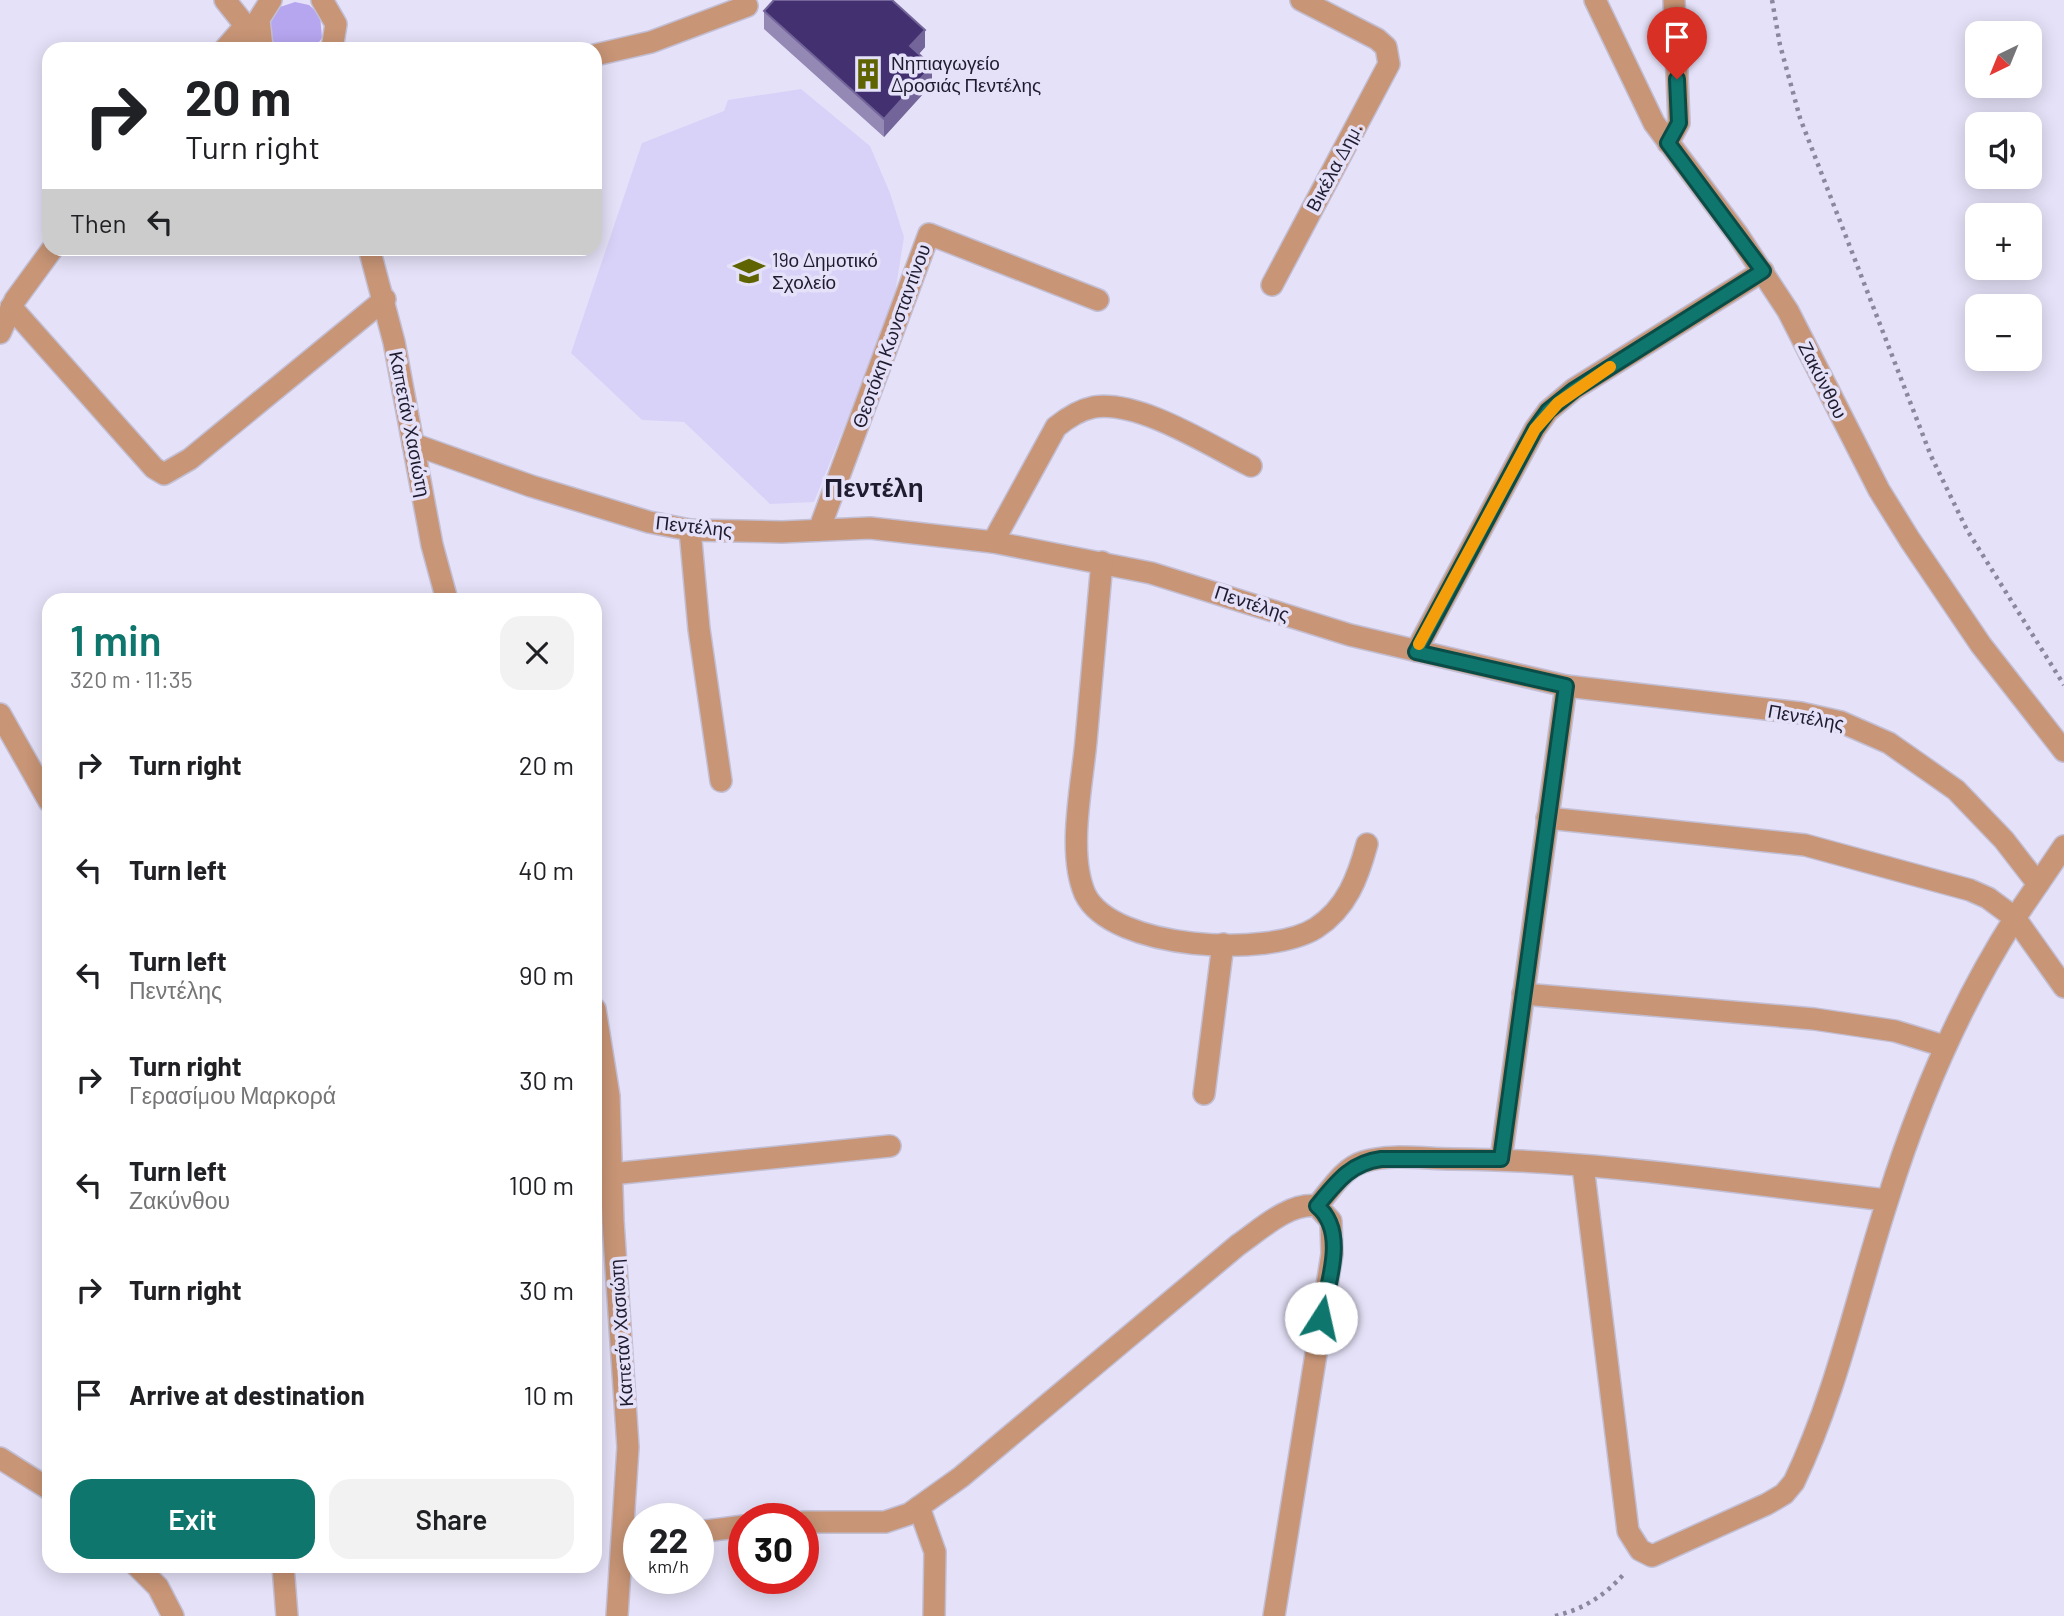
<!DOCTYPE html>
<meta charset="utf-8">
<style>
:root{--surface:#fff;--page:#f2f2f2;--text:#202124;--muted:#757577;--accent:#0f766e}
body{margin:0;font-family:Barlow,sans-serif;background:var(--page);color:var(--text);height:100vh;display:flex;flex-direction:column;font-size:26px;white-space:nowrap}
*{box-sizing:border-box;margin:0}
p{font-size:23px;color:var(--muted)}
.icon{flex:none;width:38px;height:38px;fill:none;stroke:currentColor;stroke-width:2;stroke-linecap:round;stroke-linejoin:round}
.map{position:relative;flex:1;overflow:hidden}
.panel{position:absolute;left:42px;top:593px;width:560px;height:980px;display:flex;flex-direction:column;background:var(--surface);border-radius:21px;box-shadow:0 4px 18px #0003}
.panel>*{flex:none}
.top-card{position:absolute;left:42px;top:42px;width:560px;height:214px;border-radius:21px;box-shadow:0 4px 18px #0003;background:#fff;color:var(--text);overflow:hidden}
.needle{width:46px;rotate:223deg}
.fabs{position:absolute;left:1965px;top:21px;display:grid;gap:14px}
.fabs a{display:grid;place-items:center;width:77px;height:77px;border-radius:14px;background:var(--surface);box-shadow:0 4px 18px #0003;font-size:35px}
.speed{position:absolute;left:623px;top:1503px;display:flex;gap:14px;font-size:35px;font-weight:700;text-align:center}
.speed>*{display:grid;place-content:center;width:91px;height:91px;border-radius:50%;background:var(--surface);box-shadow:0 4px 18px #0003;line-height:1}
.speed small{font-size:18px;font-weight:400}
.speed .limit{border:10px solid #d22;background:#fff;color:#111}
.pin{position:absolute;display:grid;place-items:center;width:60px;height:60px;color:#fff;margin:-72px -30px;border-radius:50% 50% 50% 0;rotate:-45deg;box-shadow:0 0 7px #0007}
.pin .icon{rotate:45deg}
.me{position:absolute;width:77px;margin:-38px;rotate:10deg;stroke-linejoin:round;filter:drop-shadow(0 0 5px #0008)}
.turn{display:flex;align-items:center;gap:24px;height:147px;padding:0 28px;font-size:32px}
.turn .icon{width:91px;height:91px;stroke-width:2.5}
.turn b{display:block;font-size:49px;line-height:60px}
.then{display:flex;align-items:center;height:66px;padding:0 28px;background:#0003;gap:14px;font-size:26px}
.round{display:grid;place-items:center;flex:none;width:74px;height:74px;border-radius:21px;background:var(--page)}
.overview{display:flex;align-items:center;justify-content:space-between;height:119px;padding:0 28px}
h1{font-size:42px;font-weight:600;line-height:52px;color:var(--accent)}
.cta{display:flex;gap:14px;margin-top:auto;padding:14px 28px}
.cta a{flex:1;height:80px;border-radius:21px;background:var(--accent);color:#fff;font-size:28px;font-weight:600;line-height:80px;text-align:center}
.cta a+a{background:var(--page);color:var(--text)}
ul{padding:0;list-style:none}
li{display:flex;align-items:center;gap:21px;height:105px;padding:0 28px}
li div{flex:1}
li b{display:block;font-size:26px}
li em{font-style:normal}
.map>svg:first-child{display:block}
.built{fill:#d9d2f8}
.green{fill:#b6a6f0}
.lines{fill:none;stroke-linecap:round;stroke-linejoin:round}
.minor-casing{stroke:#c2bed4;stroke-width:24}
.path{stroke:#8b879d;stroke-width:4.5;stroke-dasharray:3.5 5;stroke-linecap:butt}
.minor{stroke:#c89576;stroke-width:21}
.wall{fill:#9488b4}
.shaded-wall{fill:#736599}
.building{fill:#423070;stroke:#736599;stroke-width:2}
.route-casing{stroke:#0a4d48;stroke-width:18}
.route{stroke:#0f766e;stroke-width:12}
.slow{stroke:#f59e0b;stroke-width:12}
.labels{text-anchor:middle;stroke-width:7;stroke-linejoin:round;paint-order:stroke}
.poi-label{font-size:19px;fill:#201c30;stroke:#e5e1f8;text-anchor:start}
.street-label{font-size:19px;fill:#201c30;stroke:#e5e1f8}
.district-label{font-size:26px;font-weight:bold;fill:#201c30;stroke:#e5e1f8}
</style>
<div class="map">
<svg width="2064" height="1616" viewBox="0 0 2064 1616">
<rect width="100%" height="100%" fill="#e5e1f8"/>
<polygon class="built" points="801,89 870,146 890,193 904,237 893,306 814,502 770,504 684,422 642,420 571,353 642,143 724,111 728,100"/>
<polygon class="green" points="295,2 309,5 320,15 322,38 314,49 278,49 270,36 270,20 280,7"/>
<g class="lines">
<defs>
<g id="minor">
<polyline points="225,0 260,44"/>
<polyline points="322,0 336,24 332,49"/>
<polyline points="1595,0 1654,123 1738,235 1788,311 1879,490 1910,540 1981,645 2064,751"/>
<polyline points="262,47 259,19 271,0"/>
<polyline points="225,49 246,25"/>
<polyline points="595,55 651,42 747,6"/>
<polyline points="1668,143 1679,123 1674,0"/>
<polyline points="369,248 394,342 432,545 447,600"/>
<polyline points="1272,285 1389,64 1386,47 1377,39 1301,0"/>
<polyline points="11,307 154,468 164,474 190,459 385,299"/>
<polyline points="0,333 15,300 53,248"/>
<polyline points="413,444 531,486 649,522 690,530 782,532 870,528 993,542 1151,573 1350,635 1566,686 1801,713 1841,722 1889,743 1956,790 2004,840 2038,884"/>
<polyline points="690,530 699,629 721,781"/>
<polyline points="819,530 929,234 1098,300"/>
<path d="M993,542L1056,427C1067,418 1079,410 1094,407C1140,400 1210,446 1251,466"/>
<path d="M1102,562C1097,622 1091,681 1086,741C1082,785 1067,853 1085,894C1112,950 1269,958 1316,928C1347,908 1358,877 1367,844"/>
<polyline points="1416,651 1535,429 1548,411 1574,389 1763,271"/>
<polyline points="0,714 49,801"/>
<path d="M1547,818L1805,845L1970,890L1988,898L2015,918C1959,1006 1919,1100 1888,1199C1857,1294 1837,1392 1794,1482L1784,1494L1767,1504L1652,1556L1640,1550L1628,1531L1583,1166"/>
<polyline points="2064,846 2015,918 2064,987"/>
<polyline points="1523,994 1814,1019 1895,1031 1944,1046"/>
<polyline points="595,1009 609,1096 613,1221 628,1447 617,1616"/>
<polyline points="1204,1094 1223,944"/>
<polyline points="1501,1159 1566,686"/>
<polyline points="611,1174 890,1146"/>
<path d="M1317,1206C1330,1191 1343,1168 1363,1162C1390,1153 1425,1159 1453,1159C1598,1160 1744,1184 1887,1200"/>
<polyline points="0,1458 49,1489"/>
<polyline points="919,1507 935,1552 934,1616"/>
<path d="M803,1522H885L909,1514L961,1477L1238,1245C1260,1230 1289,1202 1317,1206L1331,1221L1332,1254L1274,1616"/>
<polyline points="698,1532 744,1526"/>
<polyline points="137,1566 158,1587 173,1616"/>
<polyline points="283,1566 287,1616"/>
</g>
</defs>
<use href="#minor" class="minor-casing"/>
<g class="path">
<polyline points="1772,0 1780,45 1800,118 1931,456 1967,530 2064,685"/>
<path d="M1555,1616C1584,1609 1604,1596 1624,1574"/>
</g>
<use href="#minor" class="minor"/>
</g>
<polygon class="wall" points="764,11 925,47 919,54 932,84 884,137 764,29"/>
<g class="shaded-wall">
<polygon points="925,30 925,47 910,64 910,46"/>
<polygon points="932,66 932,84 884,137 884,119"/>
</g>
<polygon class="building" points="774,0 892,0 925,30 910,46 932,66 884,119 764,11"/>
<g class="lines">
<defs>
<path id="route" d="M1321,1318C1328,1284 1348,1231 1317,1206C1336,1183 1350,1163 1381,1159H1501L1566,686L1416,652L1535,429L1548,411L1574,390L1763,271L1668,143L1679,123L1677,79"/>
</defs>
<use href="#route" class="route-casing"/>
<use href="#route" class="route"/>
<polyline class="slow" points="1419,644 1535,429 1558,403 1610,367"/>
</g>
<defs>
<symbol id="building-bare" viewBox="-9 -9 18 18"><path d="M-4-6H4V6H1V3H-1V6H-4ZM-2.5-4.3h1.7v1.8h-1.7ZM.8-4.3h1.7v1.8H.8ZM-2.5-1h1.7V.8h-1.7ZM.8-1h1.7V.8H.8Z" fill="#5f6400" stroke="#e5e1f8" stroke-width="2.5" paint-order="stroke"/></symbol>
<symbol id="school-bare" viewBox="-9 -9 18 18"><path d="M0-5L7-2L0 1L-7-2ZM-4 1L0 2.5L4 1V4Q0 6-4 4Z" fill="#5f6400" stroke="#e5e1f8" stroke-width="2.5" paint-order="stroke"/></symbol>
</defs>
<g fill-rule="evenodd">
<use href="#building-bare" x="846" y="52" width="44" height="44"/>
<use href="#school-bare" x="727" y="249" width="44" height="44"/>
</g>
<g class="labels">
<g class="poi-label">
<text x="891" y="70">Νηπιαγωγείο<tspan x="891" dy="22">Δροσιάς Πεντέλης</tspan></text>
<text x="772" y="267">19ο Δημοτικό<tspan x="772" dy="22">Σχολείο</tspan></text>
</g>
<g class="street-label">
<text transform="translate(1334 167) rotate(-62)" y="7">Βικέλα Δημ.</text>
<text transform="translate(891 336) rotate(-70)" y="7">Θεοτόκη Κωνσταντίνου</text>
<text transform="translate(1823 380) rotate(63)" y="7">Ζακύνθου</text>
<text transform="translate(410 424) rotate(79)" y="7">Καπετάν Χασιώτη</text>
<text transform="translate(694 526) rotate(6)" y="7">Πεντέλης</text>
<text transform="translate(1252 603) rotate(18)" y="7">Πεντέλης</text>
<text transform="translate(1806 717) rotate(10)" y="7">Πεντέλης</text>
<text transform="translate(621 1333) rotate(-94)" y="7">Καπετάν Χασιώτη</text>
</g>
<g class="district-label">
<text x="874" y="497">Πεντέλη</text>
</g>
</g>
</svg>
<div class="fabs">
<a><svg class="needle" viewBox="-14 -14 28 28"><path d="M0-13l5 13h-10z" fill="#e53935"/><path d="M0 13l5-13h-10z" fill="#757577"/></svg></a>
<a><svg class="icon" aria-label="sound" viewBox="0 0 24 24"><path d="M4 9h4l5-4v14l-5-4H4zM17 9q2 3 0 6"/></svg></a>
<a>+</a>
<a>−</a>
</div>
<div class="speed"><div>22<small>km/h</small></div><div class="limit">30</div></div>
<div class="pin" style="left:1677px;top:79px;background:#d93025"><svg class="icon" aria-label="arrive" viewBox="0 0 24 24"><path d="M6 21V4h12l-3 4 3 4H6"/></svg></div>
<svg class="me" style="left:1321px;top:1318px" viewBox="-20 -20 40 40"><circle r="19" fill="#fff"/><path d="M0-13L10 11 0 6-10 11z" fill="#0f766e"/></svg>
<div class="top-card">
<div class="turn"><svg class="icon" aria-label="right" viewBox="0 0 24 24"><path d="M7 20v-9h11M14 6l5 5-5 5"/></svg><div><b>20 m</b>Turn right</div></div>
<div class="then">Then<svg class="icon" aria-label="left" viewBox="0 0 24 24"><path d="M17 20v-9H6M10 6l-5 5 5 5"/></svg></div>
</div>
<section class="panel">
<div class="overview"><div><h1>1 min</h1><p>320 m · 11:35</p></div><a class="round"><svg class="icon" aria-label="close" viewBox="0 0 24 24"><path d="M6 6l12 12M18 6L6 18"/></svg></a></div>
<ul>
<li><svg class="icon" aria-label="right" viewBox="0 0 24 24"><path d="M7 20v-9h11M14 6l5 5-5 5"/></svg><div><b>Turn right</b></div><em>20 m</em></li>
<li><svg class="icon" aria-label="left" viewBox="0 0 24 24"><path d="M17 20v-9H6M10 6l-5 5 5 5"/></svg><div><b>Turn left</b></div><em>40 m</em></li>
<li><svg class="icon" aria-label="left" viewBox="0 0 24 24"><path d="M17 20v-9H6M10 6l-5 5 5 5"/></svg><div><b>Turn left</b><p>Πεντέλης</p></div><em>90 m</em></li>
<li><svg class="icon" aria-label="right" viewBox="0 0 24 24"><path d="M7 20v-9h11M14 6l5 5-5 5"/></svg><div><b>Turn right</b><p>Γερασίμου Μαρκορά</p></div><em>30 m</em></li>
<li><svg class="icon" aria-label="left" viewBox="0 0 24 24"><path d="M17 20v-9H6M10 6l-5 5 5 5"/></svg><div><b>Turn left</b><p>Ζακύνθου</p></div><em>100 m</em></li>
<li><svg class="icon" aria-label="right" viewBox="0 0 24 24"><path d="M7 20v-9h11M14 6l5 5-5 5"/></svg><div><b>Turn right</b></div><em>30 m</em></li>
<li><svg class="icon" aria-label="arrive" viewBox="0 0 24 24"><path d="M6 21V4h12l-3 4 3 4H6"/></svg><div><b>Arrive at destination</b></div><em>10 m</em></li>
</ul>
<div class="cta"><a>Exit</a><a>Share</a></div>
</section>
</div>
